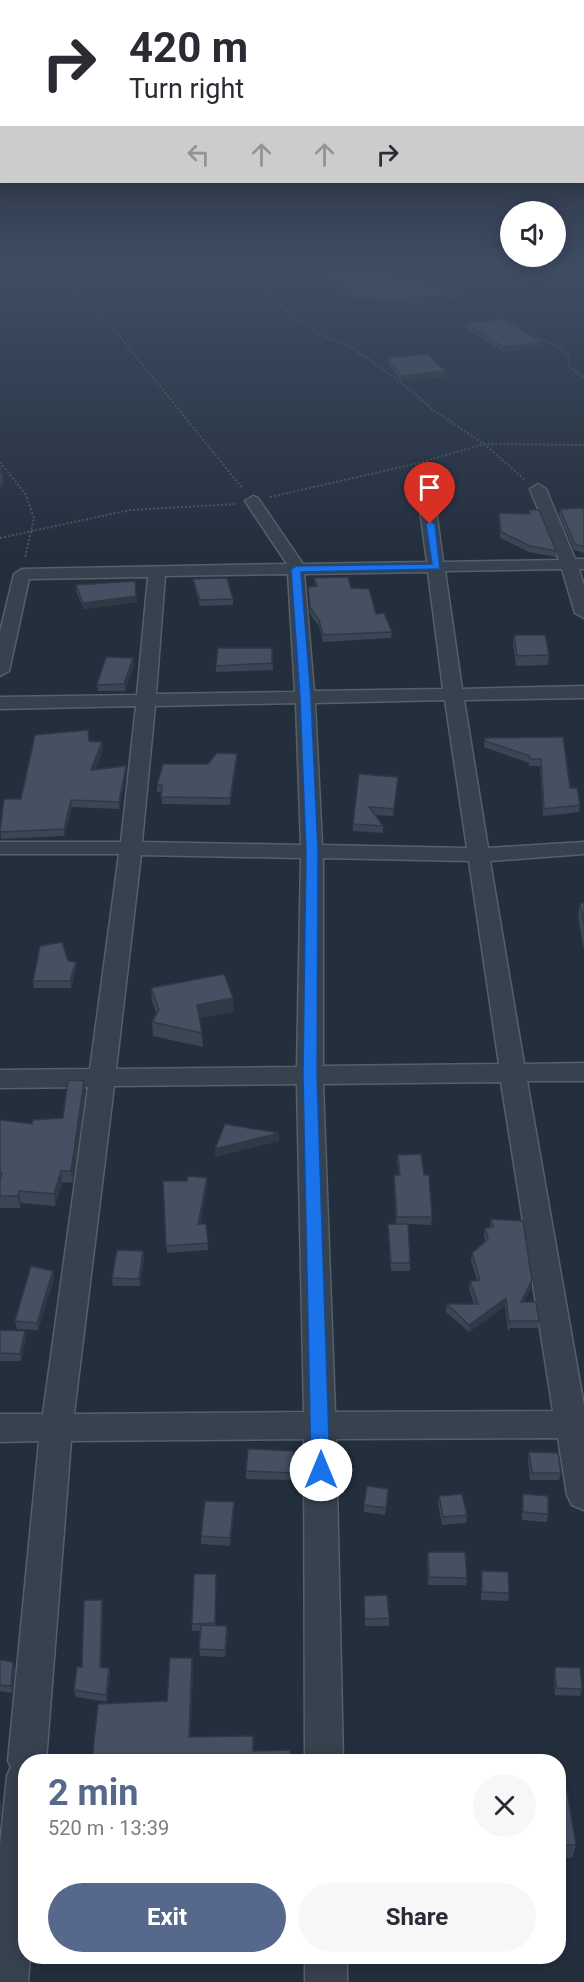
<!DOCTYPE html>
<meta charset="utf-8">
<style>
:root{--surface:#fff;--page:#f7f7f7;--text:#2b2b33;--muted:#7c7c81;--accent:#56698c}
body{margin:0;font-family:Roboto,sans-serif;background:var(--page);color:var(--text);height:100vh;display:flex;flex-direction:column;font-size:22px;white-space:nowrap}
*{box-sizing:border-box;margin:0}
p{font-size:20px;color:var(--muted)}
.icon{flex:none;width:33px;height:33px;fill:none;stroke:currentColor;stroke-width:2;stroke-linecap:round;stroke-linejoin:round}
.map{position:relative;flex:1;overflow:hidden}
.panel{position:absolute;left:18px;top:1754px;width:548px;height:210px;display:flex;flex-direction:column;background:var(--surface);border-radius:24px;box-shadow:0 3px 15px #0003}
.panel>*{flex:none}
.banner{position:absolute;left:0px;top:0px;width:585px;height:183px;box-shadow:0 3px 15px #0003;background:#fff;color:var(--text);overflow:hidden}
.controls{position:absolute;left:500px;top:201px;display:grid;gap:12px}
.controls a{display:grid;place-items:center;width:66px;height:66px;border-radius:50%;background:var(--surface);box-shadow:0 3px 15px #0003;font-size:30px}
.pin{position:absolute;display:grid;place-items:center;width:51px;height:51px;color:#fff;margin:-62px -26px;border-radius:50% 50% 50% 0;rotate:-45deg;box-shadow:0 0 6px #0007}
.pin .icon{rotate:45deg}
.me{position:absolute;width:66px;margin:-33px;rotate:0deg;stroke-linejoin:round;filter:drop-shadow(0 0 4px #0008)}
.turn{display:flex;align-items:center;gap:21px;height:126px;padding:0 30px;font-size:27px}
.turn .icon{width:78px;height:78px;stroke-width:2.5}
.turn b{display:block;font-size:42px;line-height:51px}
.lanes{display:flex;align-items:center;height:57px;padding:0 30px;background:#0003;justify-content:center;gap:30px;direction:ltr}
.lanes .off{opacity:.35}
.round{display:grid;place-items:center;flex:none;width:63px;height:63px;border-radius:32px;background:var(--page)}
.summary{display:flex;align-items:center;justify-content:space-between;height:102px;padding:0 30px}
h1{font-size:36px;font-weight:700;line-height:45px;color:var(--accent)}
.cta{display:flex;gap:12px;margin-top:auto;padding:12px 30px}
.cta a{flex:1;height:69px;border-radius:36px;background:var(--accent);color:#fff;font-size:24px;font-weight:700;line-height:69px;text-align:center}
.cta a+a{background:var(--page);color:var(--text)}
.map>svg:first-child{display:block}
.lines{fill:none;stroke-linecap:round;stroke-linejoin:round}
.street-casing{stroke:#565f6c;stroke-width:3}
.path{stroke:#44595c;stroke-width:2;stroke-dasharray:2 2;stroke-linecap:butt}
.street{fill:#38414e;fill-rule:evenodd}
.wall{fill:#3b4654}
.shaded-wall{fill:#303945}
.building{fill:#455162;stroke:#303945;stroke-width:1.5}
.route{fill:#1a73e8;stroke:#114b97;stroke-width:1.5}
</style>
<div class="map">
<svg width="584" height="1982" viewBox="0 0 584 1982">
<rect width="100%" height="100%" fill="#242f3e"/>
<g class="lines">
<defs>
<g id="street">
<path d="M538,484L546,489L575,559H584V569H579L584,586V618L575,613L562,569L445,571L462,689L584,686V698L464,700L488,848L584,842V854L490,861L524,1064L584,1063V1081H527L584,1406V1510L572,1505L567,1495L558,1438L336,1439L343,1761H305L304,1439L71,1441L46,1761H26V1956H30L28,1982H0V1845L7,1776L11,1767L8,1761L39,1441L0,1442V1414H43L88,1087L0,1088V1070L90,1069L119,854H0V842H121L136,706L0,709V697L137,695L148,577L29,579L9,671L0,676V632L14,574L22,569L287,564L245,501L253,496L258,498L303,564L427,562L419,502L427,497L435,502L443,562L559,560L530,489ZM428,572L443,689L314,691L304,574ZM288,574L295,692L156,694L165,576ZM445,700L467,848L322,845L315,703ZM296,703L301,845L142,842L155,706ZM141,855L301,858L297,1067L116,1069ZM323,858L469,861L499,1064L323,1066ZM501,1082L553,1411L335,1412L323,1084ZM297,1084L304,1412L74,1414L114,1086Z"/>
<rect x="305" y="1956" width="42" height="26"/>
</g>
</defs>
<use href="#street" class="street-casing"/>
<g class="path">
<polyline points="56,270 108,322 243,489"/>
<polyline points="236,270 315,332 351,347 406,386 432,409 484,444 525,480"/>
<polyline points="434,270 449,288 484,302 527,334 557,346 568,355 570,367 584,378"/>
<polyline points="0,462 26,495 34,518 25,558"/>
<polyline points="270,497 419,463 484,444 584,445"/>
<polyline points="0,538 130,510 236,504"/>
</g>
<use href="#street" class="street"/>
</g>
<g class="wall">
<polygon points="315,270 388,270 400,277 456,295 455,300 392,304 387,300 353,299 315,272"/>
<polygon points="466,323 542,342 541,347 503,352 466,328"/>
<polygon points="388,358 445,371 445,377 401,381 388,363"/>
<polygon points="584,508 584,553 574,550 559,515 560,509"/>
<polygon points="529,510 556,551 556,557 529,552 500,538 499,513 529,514"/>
<polygon points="314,578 351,588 392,632 391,638 323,642 319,626 310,614 308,587 315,586"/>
<polygon points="193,579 233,599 233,605 200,606 194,585"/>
<polygon points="76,585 137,602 84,609 76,591"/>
<polygon points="514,635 549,655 548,665 516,666 513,644"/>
<polygon points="272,648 273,670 216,672 216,666"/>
<polygon points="134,665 125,691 98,691 97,685"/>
<polygon points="563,737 570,788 580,805 579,812 543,816 540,766 529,766 529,763 484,747 485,738"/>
<polygon points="89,741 103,749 95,770 126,766 126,773 119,809 72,807 64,836 1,839 0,829 21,799"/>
<polygon points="237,761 230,805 162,804 161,792 157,792 157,785 208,764"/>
<polygon points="398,777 393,816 375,815 383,826 383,833 353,831 353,824"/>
<polygon points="580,903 584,903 584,950 578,916"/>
<polygon points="68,961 76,962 76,969 71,988 34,988 33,981"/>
<polygon points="151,988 234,1012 199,1018 202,1033 203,1047 153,1036 152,1022 157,1015 152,1001"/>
<polygon points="85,1093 73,1182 62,1183 55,1206 21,1203 20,1208 0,1208 0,1120 32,1124 63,1118"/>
<polygon points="398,1155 424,1175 432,1217 431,1225 408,1224 410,1263 410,1271 391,1271 388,1232 388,1224 396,1224 394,1182 394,1175 399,1175 397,1162"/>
<polygon points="207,1178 207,1185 200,1224 206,1224 208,1250 167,1253 163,1181 187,1181"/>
<polygon points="491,1219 532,1280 531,1288 524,1302 539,1321 538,1328 510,1328 508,1332 505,1306 469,1332 446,1312 447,1304 474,1304 469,1289 470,1281 477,1280 471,1260 472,1253 485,1241 484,1235 485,1228 490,1227"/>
<polygon points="143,1251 144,1258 140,1286 113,1286 112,1278"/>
<polygon points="53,1271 54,1279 38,1330 17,1329 15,1321"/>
<polygon points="0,1330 25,1331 26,1338 21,1361 0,1361"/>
<polygon points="294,1451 293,1480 246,1479 246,1471"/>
<polygon points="529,1452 561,1473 559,1480 530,1480 528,1460"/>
<polygon points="523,1494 548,1514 547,1522 522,1520 522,1502"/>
<polygon points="439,1496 467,1515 466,1523 442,1525 438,1503"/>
<polygon points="388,1497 385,1515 364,1512 364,1505"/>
<polygon points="234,1502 234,1509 230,1546 201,1544 201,1536"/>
<polygon points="428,1552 467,1578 466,1585 428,1585 427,1559"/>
<polygon points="482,1571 509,1593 508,1601 481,1600 481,1578"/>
<polygon points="216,1581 215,1626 228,1633 225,1657 200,1656 199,1649 201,1631 192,1631 192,1624"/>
<polygon points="364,1596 389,1618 389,1626 365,1626"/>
<polygon points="103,1608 101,1667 109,1668 110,1675 107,1702 76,1697 74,1690"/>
<polygon points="192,1658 193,1669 190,1737 253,1751 290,1761 92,1761 167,1701"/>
<polygon points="0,1660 13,1662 15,1669 12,1693 0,1691"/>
<polygon points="555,1667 582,1689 580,1696 555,1695 554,1674"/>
<polygon points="558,1791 576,1845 572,1858 558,1858"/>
</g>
<g class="shaded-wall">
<polygon points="456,295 455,300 392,304 392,299"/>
<polygon points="542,342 541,347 503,352 503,347"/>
<polygon points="445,371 445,377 401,381 401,376"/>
<polygon points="0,483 3,483 3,488 0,489"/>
<polygon points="136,596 137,602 84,609 83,603"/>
<polygon points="133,658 134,665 125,691 124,684"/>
<polygon points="102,742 103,749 92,777 91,770"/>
<polygon points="237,754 237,761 230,805 230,798"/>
<polygon points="126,766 126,773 119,809 119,802"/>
<polygon points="71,800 72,807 64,836 64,829"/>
<polygon points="76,962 76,969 71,988 70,981"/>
<polygon points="233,998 234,1012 198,1018 197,1005"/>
<polygon points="84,1081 85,1093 73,1182 71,1171"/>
<polygon points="279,1133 279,1141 215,1157 215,1149"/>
<polygon points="61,1171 62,1183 55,1206 54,1194"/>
<polygon points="207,1178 207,1185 198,1232 198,1224"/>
<polygon points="19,1191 21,1203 20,1208 18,1196"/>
<polygon points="143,1251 144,1258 140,1286 139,1279"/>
<polygon points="53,1271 54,1279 38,1330 37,1323"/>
<polygon points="532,1280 531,1288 520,1309 521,1302"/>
<polygon points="506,1298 505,1306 469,1332 469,1325"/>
<polygon points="25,1331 26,1338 21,1361 20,1354"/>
<polygon points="234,1502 234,1509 230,1546 230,1538"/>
<polygon points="102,1600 103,1608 101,1674 100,1667"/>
<polygon points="227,1626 228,1633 225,1657 225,1650"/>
<polygon points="192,1658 193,1669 190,1748 189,1737"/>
<polygon points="13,1662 15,1669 12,1693 11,1686"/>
<polygon points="109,1668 110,1675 107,1702 106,1695"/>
<polygon points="0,1799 2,1806 0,1823"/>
</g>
<g class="building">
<polygon points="318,270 388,270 400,277 413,275 456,295 392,299 387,295 353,294"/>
<polygon points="504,319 542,342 503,347 466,323"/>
<polygon points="427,354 445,371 401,376 388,358"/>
<polygon points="0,467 1,467 3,483 0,483"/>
<polygon points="584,508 584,547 575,544 560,509"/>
<polygon points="529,510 539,510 556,551 530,546 501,532 499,513 530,514"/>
<polygon points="348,577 351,588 369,589 376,614 384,613 392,632 323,635 319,620 310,607 308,587 317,586 314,578"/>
<polygon points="227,578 233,599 200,600 193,579"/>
<polygon points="135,581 136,596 83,603 76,585"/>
<polygon points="514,635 545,635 549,655 517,656"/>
<polygon points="218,648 272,648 272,663 216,666"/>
<polygon points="106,657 133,658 124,684 97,685"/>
<polygon points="88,730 89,741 102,742 91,770 126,766 119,802 71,800 64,829 0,832 4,799 21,799 35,735"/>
<polygon points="563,737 570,788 577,788 580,805 544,809 541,759 530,759 530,756 485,741 485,738"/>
<polygon points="217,753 237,754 230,798 161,797 162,785 157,785 163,764 208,764"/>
<polygon points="359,774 398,777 394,809 369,807 383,826 353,824"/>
<polygon points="580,903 584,903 584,924"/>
<polygon points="62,942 68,961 76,962 70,981 33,981 40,946"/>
<polygon points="224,974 233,998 197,1005 202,1033 152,1022 159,1010 151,988"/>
<polygon points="68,1080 84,1081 71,1171 61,1171 54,1194 19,1191 18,1196 0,1196 0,1180 2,1173 0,1173 0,1120 32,1124 33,1120 63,1118"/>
<polygon points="225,1124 279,1133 215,1149"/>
<polygon points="421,1154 424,1175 429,1175 432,1217 397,1217 394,1175 400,1175 398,1155"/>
<polygon points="188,1176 207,1178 198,1224 206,1224 208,1243 166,1246 163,1181 187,1181"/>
<polygon points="491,1219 523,1221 532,1280 521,1302 536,1302 539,1321 511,1321 509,1324 506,1298 469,1325 447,1304 478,1304 470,1281 480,1280 472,1253 488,1239 485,1228 493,1227"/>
<polygon points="388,1224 408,1224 410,1263 391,1263"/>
<polygon points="117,1250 143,1251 139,1279 112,1278"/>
<polygon points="31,1266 53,1271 37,1323 15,1321"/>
<polygon points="0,1330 25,1331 20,1354 0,1353"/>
<polygon points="248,1449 294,1451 293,1473 246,1471"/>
<polygon points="529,1452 558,1453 561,1473 532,1473"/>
<polygon points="367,1486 388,1489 386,1508 364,1505"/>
<polygon points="462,1494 467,1515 443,1517 439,1496"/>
<polygon points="523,1494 548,1496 548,1514 523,1512"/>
<polygon points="205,1501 234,1502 230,1538 201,1536"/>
<polygon points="428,1552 465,1552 467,1578 429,1577"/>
<polygon points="482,1571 508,1572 509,1593 482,1592"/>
<polygon points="194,1574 216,1574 215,1623 192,1624"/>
<polygon points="387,1595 389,1618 365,1619 364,1596"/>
<polygon points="84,1600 102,1600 100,1667 109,1668 106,1695 74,1690 77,1667 82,1667"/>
<polygon points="201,1625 227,1626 225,1650 199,1649"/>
<polygon points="170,1658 192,1658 189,1737 253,1736 253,1751 290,1750 290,1761 200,1761 201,1755 144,1756 144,1761 92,1761 98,1704 167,1701"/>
<polygon points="0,1660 13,1662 11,1686 0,1685"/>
<polygon points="555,1667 580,1668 582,1689 556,1688"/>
<polygon points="558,1791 567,1791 576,1845 558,1845"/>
</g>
<linearGradient id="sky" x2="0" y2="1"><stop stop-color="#141a22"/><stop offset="0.49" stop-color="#3f4d63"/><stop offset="1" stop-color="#3f4d63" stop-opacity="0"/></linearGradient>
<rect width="584" height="547" fill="url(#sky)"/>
<polygon class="route" points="430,521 435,524 440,569 301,572 311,698 318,851 317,1075 330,1470 327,1475 321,1478 314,1475 311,1470 303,1075 306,851 300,698 291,569 296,566 432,564 426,524"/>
</svg>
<div class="controls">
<a><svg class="icon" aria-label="sound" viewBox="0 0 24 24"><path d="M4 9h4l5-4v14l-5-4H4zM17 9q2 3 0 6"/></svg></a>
</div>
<div class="pin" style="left:430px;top:524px;background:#d93025"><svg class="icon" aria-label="arrive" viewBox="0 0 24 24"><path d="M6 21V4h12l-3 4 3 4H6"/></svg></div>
<svg class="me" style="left:321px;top:1470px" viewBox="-20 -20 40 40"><circle r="19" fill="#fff"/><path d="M0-13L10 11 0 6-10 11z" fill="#1a73e8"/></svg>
<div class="banner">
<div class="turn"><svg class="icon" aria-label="right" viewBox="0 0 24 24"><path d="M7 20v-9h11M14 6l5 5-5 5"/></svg><div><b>420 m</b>Turn right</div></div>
<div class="lanes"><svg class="icon off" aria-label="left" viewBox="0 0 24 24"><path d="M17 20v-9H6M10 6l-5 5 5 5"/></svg><svg class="icon off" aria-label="ahead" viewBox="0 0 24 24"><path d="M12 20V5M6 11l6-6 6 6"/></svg><svg class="icon off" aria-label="ahead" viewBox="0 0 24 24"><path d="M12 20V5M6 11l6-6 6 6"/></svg><svg class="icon" aria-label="right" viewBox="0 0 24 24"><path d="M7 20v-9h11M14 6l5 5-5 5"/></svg></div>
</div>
<section class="panel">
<div class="summary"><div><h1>2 min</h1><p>520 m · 13:39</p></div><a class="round"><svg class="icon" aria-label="close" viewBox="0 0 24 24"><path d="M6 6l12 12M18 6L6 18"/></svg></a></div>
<div class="cta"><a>Exit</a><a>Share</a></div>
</section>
</div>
